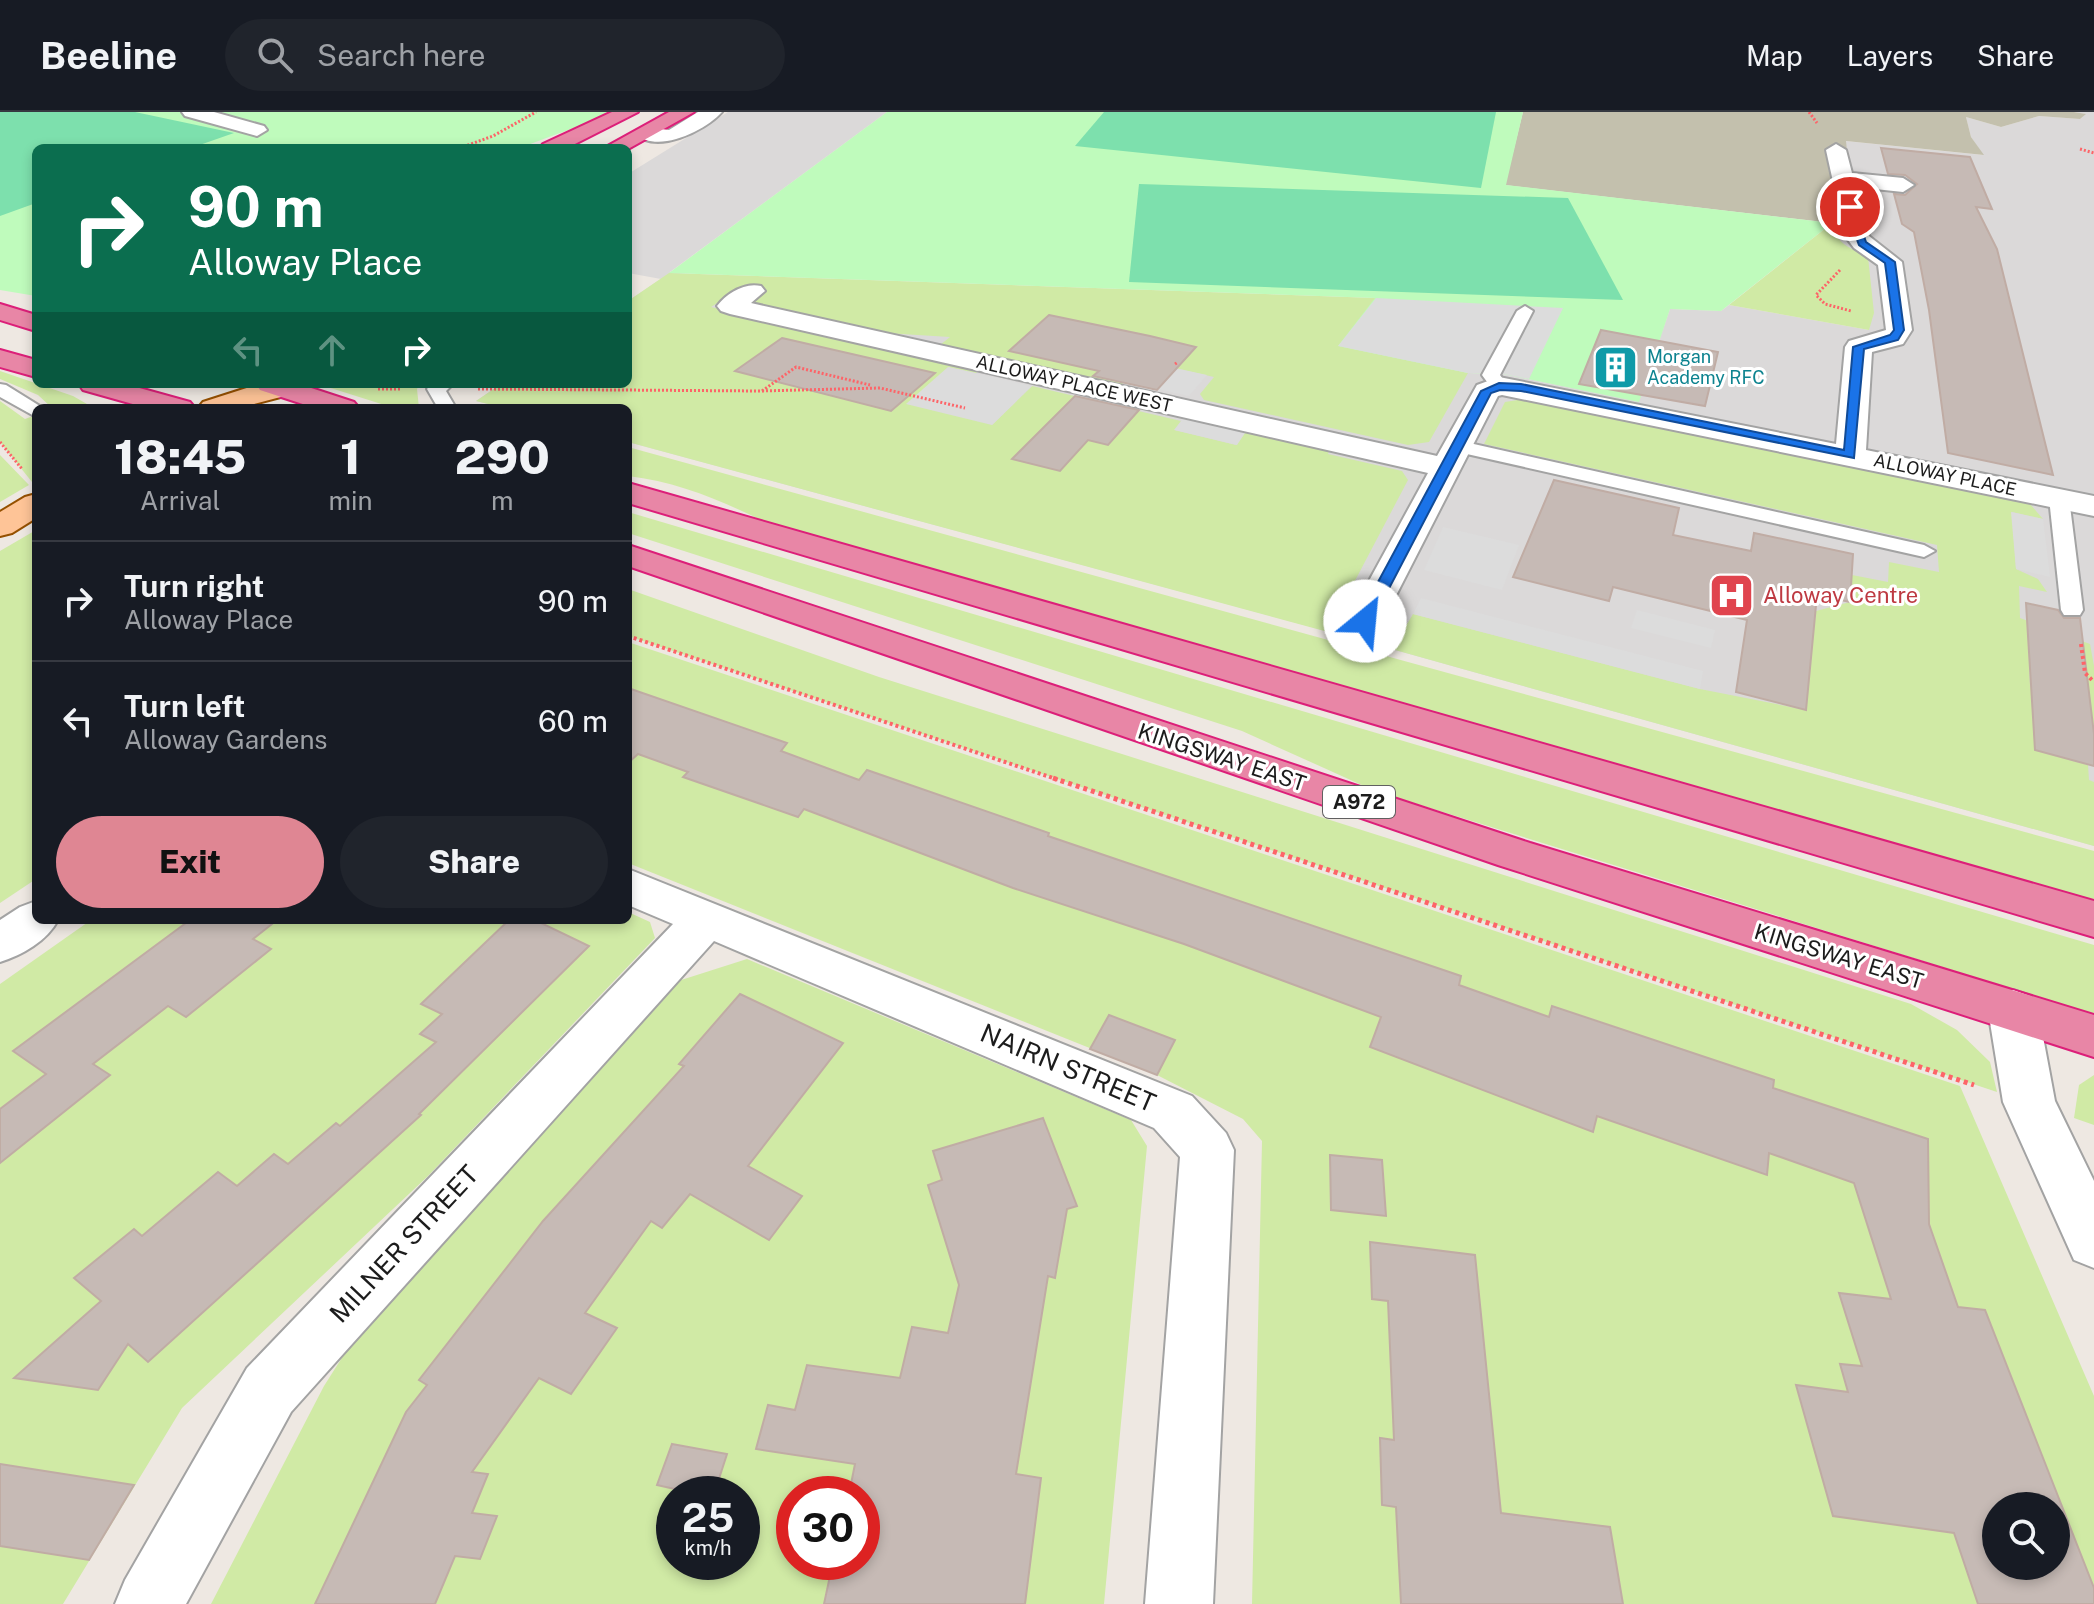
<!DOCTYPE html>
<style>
:root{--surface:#171b24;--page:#20242c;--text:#f1f3f6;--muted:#9ea1a6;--line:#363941;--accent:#df8693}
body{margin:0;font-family:"Public Sans",sans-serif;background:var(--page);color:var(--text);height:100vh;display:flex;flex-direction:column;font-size:30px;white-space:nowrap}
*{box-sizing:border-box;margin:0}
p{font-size:26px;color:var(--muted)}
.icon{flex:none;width:44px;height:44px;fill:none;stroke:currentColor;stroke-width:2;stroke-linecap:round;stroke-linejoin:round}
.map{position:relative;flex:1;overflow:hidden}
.panel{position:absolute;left:32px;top:292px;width:600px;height:520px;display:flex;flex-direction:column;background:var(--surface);border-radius:12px;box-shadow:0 4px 12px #0003}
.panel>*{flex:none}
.banner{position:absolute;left:32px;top:32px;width:600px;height:244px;border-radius:12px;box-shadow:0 4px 12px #0003;background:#0b6e4f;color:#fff;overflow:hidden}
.tools{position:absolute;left:1982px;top:1380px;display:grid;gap:16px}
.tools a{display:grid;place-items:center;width:88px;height:88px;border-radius:50%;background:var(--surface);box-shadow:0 4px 12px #0003;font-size:40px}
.speed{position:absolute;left:656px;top:1364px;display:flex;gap:16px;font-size:40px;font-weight:700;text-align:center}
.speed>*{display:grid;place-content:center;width:104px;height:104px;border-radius:50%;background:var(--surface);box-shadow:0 4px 12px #0003;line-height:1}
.speed small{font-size:20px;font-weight:400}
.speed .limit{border:12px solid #d22;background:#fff;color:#111}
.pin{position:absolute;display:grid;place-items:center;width:68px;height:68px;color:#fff;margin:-34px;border:4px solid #fff;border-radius:50%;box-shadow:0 2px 8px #0007}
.me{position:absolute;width:88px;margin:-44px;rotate:28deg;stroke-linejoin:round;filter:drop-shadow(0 0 6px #0008)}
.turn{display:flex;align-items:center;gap:28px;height:168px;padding:0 24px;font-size:36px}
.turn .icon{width:104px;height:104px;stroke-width:2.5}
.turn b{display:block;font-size:56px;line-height:68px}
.lanes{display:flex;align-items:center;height:76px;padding:0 24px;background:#0003;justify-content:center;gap:40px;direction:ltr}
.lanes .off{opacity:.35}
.eta{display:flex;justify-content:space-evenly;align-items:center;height:136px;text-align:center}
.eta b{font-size:48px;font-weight:800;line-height:56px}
.cta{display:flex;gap:16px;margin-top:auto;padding:16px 24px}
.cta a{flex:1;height:92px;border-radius:48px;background:var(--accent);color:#111;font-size:32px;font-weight:800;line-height:92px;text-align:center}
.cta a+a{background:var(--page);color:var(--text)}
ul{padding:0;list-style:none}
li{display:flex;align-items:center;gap:24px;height:120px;padding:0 24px;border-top:2px solid var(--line)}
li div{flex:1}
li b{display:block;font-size:30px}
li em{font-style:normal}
header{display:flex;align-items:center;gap:48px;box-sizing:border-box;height:112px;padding:0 40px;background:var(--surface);border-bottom:2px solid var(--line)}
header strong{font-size:38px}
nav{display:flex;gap:44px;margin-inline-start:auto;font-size:28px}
.search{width:560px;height:72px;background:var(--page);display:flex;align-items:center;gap:20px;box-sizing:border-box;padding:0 28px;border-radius:44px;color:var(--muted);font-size:30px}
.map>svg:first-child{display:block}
.residential{fill:#dbd9d9}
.construction{fill:#c3c0ad}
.grass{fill:#d0eaa5;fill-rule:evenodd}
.park{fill:#bffbbc}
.pitch{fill:#7de0ad}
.parking{fill:#dcdcdc}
.building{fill:#c6bab5;stroke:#c0aca4;stroke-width:2;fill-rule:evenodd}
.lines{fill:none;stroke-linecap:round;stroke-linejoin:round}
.lane-casing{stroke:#a3a3a3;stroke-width:4}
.street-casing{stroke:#a3a3a3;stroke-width:4}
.primary-casing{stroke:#955000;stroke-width:4}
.highway-casing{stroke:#dc1f79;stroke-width:4}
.path-far2{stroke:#fd6468;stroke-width:3;stroke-dasharray:2 2;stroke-linecap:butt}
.path-far1{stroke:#fd6468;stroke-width:4;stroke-dasharray:3 3;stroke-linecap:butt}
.path{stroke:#fd6468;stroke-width:5;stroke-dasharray:4 4;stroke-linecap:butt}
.lane{fill:#fff;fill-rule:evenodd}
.street{fill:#fff;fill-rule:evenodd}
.primary{fill:#fec497;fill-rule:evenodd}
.highway{fill:#e886a6;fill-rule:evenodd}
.route{fill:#1a73e8;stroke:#114b97;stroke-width:2}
.labels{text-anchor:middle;stroke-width:6;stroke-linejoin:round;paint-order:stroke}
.far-culture-label{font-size:18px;fill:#0d838f;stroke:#fff;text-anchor:start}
.far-street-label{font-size:18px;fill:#1c1c1c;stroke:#fff}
.shield{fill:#fff;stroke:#606060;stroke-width:2}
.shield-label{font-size:20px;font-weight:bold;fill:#1c1c1c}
.health-label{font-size:22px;fill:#be3a42;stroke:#fff;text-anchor:start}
.street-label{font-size:22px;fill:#1c1c1c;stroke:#fff}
.near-street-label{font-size:26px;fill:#1c1c1c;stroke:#fff}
</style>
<header>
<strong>Beeline</strong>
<div class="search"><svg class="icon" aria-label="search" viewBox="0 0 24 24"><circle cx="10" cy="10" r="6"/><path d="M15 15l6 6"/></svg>Search here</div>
<nav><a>Map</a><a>Layers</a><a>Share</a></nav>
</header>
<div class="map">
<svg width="2094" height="1492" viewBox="0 0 2094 1492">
<rect width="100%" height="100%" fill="#eee8e2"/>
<polygon class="residential" points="728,0 887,0 670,160 1339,233 1468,261 1503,262 1638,289 1670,197 1721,199 1729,193 1869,218 1840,131 1834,121 1832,111 1841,111 1825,37 1847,39 1845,29 1983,43 1971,25 1966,5 2001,15 2039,4 2080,7 2085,2 2074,0 2094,0 2094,734 1363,529 628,330 628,296 504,296 476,289 501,272 628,272 628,189 661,167 628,161 628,62"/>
<polygon class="construction" points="1523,0 2074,0 2086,2 2080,7 2039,4 2001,15 1966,5 1971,25 1984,43 1846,29 1847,39 1825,37 1841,112 1505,73"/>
<g class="grass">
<path d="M1832,111C1835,132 1851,136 1868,145L1874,201L1869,218L1729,193Z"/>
<polygon points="669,161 1376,186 1339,234 1468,261 1429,330 1408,333 1204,288 1200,282 1214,265 1120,244 1125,269 1120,274 940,233 950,225 885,221 750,191 764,181 741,176 711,195 980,257 976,261 948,255 992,313 1032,274 1181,309 1175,318 1236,333 1247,318 1330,337 1328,342 1402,359 1408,368 1328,520 628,330 628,296 504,296 476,289 501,272 628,272 628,189"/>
<polygon points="0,259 73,284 94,296 52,296 38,283 0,267"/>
<polygon points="318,272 420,272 417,277 419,296 394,296"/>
<polygon points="1524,287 2030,392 2043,407 2012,400 2016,457 2038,467 2047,480 2019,474 2020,506 2090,532 2094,554 2094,642 2093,610 2086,608 2075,557 2029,546 2030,574 2035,576 2035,638 2088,653 2089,668 2094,670 2094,734 1363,529 1371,514 1401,522 1413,502 1700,577 1806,598 1816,499 1850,490 1852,463 1888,470 1889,450 1939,460 1937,433 1484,332 1505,290"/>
<polygon points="0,289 25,307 36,303 36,375 0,330"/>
<path d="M628,335L2094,739V789L765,410C720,388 678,370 628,364Z"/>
<polygon points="0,343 29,373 0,390"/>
<polygon points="628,400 2094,833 2094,902 1375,679 1242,619 628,421"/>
<polygon points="36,418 36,767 0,791 0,439"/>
<polygon points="628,477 879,565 1911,892 1957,918 1990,950 1997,980 628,524"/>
<path d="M628,530L1960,974L2094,1284V1492H1252L1262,1029L1243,1007L1157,963L628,751ZM1996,1394H2056V1454H1996Z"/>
<polygon points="628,800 650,810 655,826 428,1064 182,1296 63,1492 0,1492 0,872 91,808 628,808"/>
<path d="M747,847L1131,1008L1147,1034L1104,1492H211L324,1274L378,1189L678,869ZM674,1382H742V1450H674ZM794,1382H862V1450H794Z"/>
<polygon points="2094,963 2094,1013 2074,1006 2079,973"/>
</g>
<g class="park">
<path d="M0,0H612C582,15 551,23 521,36H36V184L0,178Z"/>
<polygon points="887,0 1523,0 1506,73 1832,111 1721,199 1670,197 1639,290 1503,262 1468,261 1338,234 1375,186 669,161"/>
</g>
<g class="pitch">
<polygon points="0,0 135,0 234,21 191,36 36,36 36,91 0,104"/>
<polygon points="1104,0 1496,0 1481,76 1075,34"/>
<polygon points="1139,72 1568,86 1623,188 1129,170"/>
</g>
<g class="parking">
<polygon points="1376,186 1563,196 1529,267 1503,262 1468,261 1338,234"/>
<polygon points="1120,244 1207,263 1189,284 1100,264"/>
<polygon points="948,255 1032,274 992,313 906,292"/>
<polygon points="1185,304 1247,318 1237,333 1174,318"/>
<polygon points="2011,400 2043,407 2050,465 2016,457"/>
<polygon points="1443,415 1519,433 1502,478 1424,458"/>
<polygon points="1421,486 1703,559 1700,577 1413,502"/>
<polygon points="1637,498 1715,518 1711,536 1631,516"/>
</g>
<g class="building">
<polygon points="1881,36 1970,45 1992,97 1976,95 1997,137 2053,363 1948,341 1929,198 1914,120 1902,112 1894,82 1905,83 1917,72 1905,63 1888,62"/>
<polygon points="1049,203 1150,224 1196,235 1157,278 1093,264 1099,259 1009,239"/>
<polygon points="1601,218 1718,240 1705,294 1579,272"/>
<polygon points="782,226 935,261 891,299 735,259"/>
<polygon points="1075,284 1139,298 1108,333 1088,328 1060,359 1012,347"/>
<polygon points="1554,368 1679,396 1673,423 1751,439 1754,421 1853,442 1850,490 1817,483 1806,598 1736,580 1747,508 1613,475 1609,489 1513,465"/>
<polygon points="2026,491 2058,498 2064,506 2080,506 2094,622 2094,654 2035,638"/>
<path d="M628,576L787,631L781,639L859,668L867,658L1049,721L1048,724L1461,864L1459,873L1549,905L1552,894L1774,968L1773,976L1928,1027L1929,1112L1958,1195L1985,1198L2094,1476V1492H1978L1954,1421L1833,1404L1796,1273L1848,1280L1840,1252L1862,1254L1839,1181L1891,1187L1854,1071L1769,1041L1767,1063L1597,1004L1593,1020L1370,935L1381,905L1184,832L1013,776L804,697L798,705L683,665L688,660L638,642L628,651ZM1996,1394H2056V1454H1996Z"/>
<polygon points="190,808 277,808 253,827 271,837 186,905 168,894 93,952 110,963 0,1051 0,997 46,962 13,939"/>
<polygon points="509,808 535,808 589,834 419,1002 421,1003 148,1250 128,1232 98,1278 14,1266 101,1189 74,1166 134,1117 142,1124 218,1060 237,1074 274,1042 288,1052 336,1011 340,1014 436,930 420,922 442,902 421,892"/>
<polygon points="740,882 843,931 748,1054 802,1084 769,1128 690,1082 662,1116 651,1109 585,1201 617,1216 571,1282 539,1266 472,1360 488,1362 472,1401 497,1404 480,1447 455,1444 435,1492 315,1492 406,1300 427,1273 419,1268 543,1109 684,954 679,952"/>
<polygon points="1109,903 1175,928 1157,963 1090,937"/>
<polygon points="1043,1006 1077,1094 1067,1097 1055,1166 1048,1164 1016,1362 1041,1366 1025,1492 824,1492 833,1450 862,1450 862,1382 849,1382 855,1352 756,1337 768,1293 795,1298 807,1253 900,1266 912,1215 948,1221 959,1173 928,1073 942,1068 933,1039"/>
<polygon points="1330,1043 1382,1048 1386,1104 1331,1098"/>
<polygon points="1370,1130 1475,1143 1501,1401 1610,1415 1623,1492 1401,1492 1396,1395 1382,1393 1380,1326 1394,1328 1388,1189 1372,1187"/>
<polygon points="672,1332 727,1342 714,1382 697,1382 657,1373"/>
<polygon points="0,1352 134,1373 89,1448 0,1434"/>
</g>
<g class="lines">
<defs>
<g id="lane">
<polygon points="1525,194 1533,199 1500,263 1508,274 1505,278 1493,278 1482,263 1517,199"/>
<polygon points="0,272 6,273 43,296 36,296 36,305 0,285"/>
<polygon points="431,272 453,272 446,279 456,296 438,296 427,277"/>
<polygon points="1456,328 1924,433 1935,439 1924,445 1449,338 1446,334 1449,330"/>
<polygon points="2059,380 2069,386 2083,498 2080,503 2064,503 2061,498 2049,386"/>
</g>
<g id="street">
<polygon points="182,0 214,0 264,14 267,18 257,24 185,4"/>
<path d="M698,0H722C705,19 656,43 635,21L645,15L669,18Z"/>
<path d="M1836,32L1846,38L1852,61L1903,66L1914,73L1903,80L1856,75L1869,124L1902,150L1912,218L1903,232L1872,240L1866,338L2094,384V404L1502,283L1498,284L1383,509L1378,517L1365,520L1352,517L1347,509L1428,361L730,202L721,199L717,194C727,181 745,170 761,174L765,179L751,191L1437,344L1477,273L1499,265L1836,332L1845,235L1849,229L1886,218L1878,153L1854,136L1845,124L1826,38Z"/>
<polygon points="628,757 1192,984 1226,1021 1234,1038 1213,1492 1145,1492 1180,1045 1154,1016 714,829 291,1300 186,1492 115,1492 125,1468 247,1256 673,812 628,793"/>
<path d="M36,789V808H58C47,829 22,843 0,850V808L20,795Z"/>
<polygon points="2013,878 2030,884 2038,898 2055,989 2094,1069 2094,1156 2074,1148 2003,990 1988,898 1996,884"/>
</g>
<g id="primary">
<polygon points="259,272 293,272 296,276 292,282 239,296 198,296 203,290"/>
<polygon points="36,382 36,406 12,421 0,424 0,400 25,385"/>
</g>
<g id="highway">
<polygon points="612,0 638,0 567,36 540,36 543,32"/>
<polygon points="669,0 694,0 628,37 604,36"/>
<polygon points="0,192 36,203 36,219 0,208"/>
<polygon points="0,238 36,248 36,265 0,255"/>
<polygon points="79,272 125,272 190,290 195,296 147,296 83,278"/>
<polygon points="256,272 299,272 354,290 359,296 315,296 260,278"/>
<polygon points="628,371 2094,789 2094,825 628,391"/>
<polygon points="628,433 1530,731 2094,903 2094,945 1498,753 628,454"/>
</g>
</defs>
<use href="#lane" class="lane-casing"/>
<use href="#street" class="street-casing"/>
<use href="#primary" class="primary-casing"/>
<use href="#highway" class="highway-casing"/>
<g class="path-far2">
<polyline points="1809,0 1817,11"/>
<polyline points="460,36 493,24 536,0"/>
<polyline points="2080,37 2094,41"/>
<polyline points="1840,158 1816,183 1825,192 1851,199"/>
<polyline points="1175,252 1178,250"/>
<polyline points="378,277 400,277"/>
<polyline points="478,277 761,279 880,276 965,296"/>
<polyline points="762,279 796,255 870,273"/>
<polyline points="0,330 22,357"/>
</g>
<g class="path-far1">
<polyline points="628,524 1059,668"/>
<polyline points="2081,532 2085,561 2094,570"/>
</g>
<polyline class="path" points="1053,666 1974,973"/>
<use href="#lane" class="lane"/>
<use href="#street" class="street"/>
<use href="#primary" class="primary"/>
<use href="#highway" class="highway"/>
</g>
<polygon class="route" points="1850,93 1854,95 1866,130 1895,150 1904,218 1898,228 1864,237 1854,346 1521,279 1500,278 1491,281 1372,509 1370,512 1359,512 1357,509 1481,279 1499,271 1521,272 1844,338 1853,235 1890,223 1894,218 1885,151 1859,133 1845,95"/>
<defs>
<symbol id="building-square" viewBox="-11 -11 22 22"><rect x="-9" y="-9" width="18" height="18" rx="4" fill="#0f9aa8" stroke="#fff"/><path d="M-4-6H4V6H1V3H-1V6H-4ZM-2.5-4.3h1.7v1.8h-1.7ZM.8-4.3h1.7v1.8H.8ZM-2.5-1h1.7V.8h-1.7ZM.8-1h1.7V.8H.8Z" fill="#fff"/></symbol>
<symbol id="hospital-square" viewBox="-11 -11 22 22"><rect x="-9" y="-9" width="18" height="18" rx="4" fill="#e0444e" stroke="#fff"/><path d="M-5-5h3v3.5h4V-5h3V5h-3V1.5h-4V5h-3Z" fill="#fff"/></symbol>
</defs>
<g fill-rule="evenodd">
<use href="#building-square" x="1590" y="230" width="51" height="51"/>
<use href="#hospital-square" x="1706" y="458" width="51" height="51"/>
</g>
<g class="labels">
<g class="far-culture-label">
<text x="1647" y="251">Morgan<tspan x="1647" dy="21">Academy RFC</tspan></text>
</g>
<g class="far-street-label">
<text transform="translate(1074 272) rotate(13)" y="6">ALLOWAY PLACE WEST</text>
<text transform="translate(1945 363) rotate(12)" y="6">ALLOWAY PLACE</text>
</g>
<rect class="shield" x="1323" y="674" width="72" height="32" rx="6"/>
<g class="shield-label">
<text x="1359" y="697">A972</text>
</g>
<g class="health-label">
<text x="1763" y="491">Alloway Centre</text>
</g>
<g class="street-label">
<text transform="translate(1222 645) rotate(18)" y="8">KINGSWAY EAST</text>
<text transform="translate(1839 844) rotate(17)" y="8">KINGSWAY EAST</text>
</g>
<g class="near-street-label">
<text transform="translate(1068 956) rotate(23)" y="9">NAIRN STREET</text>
<text transform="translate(404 1132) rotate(-47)" y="9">MILNER STREET</text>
</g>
</g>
</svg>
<div class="tools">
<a><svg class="icon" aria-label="search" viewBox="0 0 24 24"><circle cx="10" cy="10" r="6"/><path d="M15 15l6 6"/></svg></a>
</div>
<div class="speed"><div>25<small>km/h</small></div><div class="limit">30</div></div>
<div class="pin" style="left:1850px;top:95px;background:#d93025"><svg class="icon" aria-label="arrive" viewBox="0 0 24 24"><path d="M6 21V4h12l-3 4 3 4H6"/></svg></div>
<svg class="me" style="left:1365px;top:509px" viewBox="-20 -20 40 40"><circle r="19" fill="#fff"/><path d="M0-13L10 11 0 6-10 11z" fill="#1a73e8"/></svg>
<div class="banner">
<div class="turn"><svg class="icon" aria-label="right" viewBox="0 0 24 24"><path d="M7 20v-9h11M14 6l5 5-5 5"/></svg><div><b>90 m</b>Alloway Place</div></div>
<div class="lanes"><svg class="icon off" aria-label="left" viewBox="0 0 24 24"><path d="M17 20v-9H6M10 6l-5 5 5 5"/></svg><svg class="icon off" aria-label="ahead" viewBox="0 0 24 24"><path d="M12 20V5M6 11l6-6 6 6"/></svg><svg class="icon" aria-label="right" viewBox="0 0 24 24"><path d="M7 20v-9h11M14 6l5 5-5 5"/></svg></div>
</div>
<section class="panel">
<div class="eta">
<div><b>18:45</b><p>Arrival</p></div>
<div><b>1</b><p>min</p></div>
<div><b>290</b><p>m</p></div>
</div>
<ul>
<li><svg class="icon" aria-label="right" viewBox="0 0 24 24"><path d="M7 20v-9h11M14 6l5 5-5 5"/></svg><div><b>Turn right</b><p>Alloway Place</p></div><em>90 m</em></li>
<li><svg class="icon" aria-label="left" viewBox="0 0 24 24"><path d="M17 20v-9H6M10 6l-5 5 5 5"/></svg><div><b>Turn left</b><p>Alloway Gardens</p></div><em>60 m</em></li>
</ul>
<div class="cta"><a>Exit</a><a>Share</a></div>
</section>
</div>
